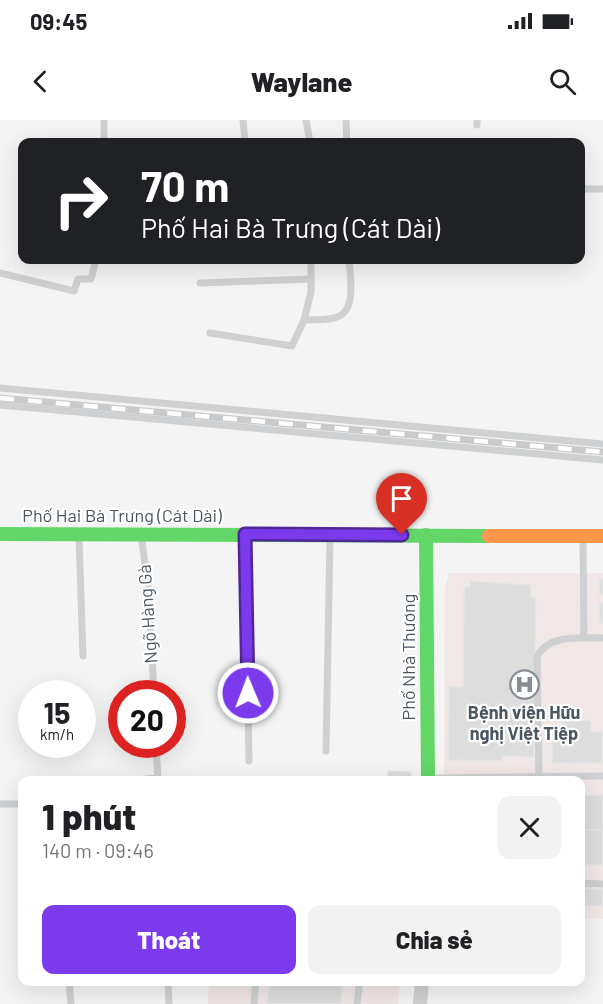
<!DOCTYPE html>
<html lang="vi">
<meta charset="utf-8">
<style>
:root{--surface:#fff;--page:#f2f2f2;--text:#202124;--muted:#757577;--accent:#7c3aed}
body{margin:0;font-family:Barlow,sans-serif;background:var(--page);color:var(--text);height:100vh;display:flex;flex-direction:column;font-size:22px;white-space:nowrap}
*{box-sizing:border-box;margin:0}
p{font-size:20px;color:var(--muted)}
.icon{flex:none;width:33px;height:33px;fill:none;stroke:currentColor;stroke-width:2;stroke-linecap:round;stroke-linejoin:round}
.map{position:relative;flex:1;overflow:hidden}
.details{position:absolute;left:18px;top:656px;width:567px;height:210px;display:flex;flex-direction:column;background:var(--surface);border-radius:12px;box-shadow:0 6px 24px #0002}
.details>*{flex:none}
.banner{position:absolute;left:18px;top:18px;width:567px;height:126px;border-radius:12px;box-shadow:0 6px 24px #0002;background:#202124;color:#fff;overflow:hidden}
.speed{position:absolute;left:18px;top:560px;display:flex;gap:12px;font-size:30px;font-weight:700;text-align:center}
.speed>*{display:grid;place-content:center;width:78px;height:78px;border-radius:50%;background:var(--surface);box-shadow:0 6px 24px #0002;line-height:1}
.speed small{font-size:15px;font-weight:400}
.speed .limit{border:9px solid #d22;background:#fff;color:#111}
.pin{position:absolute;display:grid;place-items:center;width:51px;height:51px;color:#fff;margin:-62px -26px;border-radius:50% 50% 50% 0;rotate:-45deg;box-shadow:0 0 6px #0007}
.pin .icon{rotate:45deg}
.me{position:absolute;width:66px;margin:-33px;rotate:359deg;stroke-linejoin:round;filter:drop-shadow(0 0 4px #0008)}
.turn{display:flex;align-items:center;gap:21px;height:126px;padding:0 24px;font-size:27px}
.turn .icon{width:78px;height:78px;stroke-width:2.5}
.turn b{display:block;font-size:42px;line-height:51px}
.round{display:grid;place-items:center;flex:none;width:63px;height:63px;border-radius:12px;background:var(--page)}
.head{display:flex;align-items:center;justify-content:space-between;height:102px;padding:0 24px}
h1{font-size:36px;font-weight:800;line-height:45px}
.cta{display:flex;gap:12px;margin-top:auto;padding:12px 24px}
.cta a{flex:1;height:69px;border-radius:12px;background:var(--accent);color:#fff;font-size:24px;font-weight:800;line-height:69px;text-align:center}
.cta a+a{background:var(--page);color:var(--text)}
.status{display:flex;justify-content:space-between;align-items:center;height:42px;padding:0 30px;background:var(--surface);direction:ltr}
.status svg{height:16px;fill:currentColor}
header{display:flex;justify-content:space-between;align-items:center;height:78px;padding:0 24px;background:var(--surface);font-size:27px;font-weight:800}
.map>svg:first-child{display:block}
.medical{fill:#f1e7e6}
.building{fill:#ddddde;stroke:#e5e6e7;stroke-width:1.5}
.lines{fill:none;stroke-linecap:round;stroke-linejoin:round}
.lane{stroke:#ced0d2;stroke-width:7}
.street{stroke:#ced0d2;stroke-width:14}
.fast{stroke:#63d668;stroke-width:14}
.slow{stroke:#ff974d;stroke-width:14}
.rail-casing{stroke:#c9cacc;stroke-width:7}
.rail{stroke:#fff;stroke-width:4.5;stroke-dasharray:14;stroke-linecap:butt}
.route-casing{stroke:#51269a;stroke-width:15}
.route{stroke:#7c3aed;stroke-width:10}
.labels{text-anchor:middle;stroke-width:4.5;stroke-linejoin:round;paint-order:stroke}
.street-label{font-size:18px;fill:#4a5661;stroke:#fff}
.poi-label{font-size:18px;font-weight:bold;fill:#4a5661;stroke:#fff}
</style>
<div class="status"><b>09:45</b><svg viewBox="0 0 49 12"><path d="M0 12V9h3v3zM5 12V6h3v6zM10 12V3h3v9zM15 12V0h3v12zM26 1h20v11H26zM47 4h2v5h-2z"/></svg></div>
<header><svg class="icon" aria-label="back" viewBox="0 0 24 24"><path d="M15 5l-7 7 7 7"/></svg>Waylane<svg class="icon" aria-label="search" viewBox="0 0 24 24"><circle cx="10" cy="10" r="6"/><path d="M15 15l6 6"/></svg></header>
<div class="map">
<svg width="603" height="884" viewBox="0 0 603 884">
<rect width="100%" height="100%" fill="#f4f4f4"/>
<g class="medical">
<polygon points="449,453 603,453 603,799 581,798 580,660 444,660 445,467"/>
<polygon points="209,861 400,861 398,884 208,884"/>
</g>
<g class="building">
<polygon points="599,458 603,459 603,475 599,475"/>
<polygon points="470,461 531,465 531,477 536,477 534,637 502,636 502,641 448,640 449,566 463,567 464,467 470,467"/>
<polygon points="599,483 603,483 603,503 600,504"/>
<polygon points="591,600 591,612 602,612 602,643 552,643 552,612 563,612 563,601"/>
<polygon points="388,651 411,652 411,660 388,660"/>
<rect x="580" y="675" width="23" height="35"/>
<rect x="580" y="710" width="23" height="35"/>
<rect x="580" y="769" width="23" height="17"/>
<polygon points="269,861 343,861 341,884 267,884"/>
</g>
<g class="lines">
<g class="lane">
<polyline points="104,0 104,22"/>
<polyline points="243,0 245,22"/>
<polyline points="306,0 310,22"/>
<polyline points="346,0 347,22"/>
<polyline points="477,0 477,5"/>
<polyline points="583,69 603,69"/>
<polyline points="0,153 74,171 78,159 91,159 96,140"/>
<polyline points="200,163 311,159"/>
<polyline points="304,200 311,172 311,140"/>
<path d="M210,213L292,226L304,200C314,199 328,201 337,197C357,191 350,155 349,140"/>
<polyline points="0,268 603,324"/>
<polyline points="0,285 603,340"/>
<polyline points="141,414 148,466 154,573"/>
<polyline points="79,417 83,536"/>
<polyline points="245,417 249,641"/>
<polyline points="583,417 584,518"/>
<polyline points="156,624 158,660"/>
<polyline points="326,631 330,417"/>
<path d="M539,657L537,537C548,514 580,518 603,518"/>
<polyline points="430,658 603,656"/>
<polyline points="136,660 158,658"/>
<polyline points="0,684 22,684"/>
<polyline points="580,763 603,764"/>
<polyline points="69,861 71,884"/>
<polyline points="168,861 169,884"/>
<polyline points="254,884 256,861"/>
<polyline points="357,884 360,861"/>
</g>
<polyline class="street" points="420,884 422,861"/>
<g class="fast">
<polyline points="0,414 489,416"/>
<polyline points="426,415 428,660"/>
</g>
<polyline class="slow" points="489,416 603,416"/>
<defs>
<polyline id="rail" points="0,278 603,332"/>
</defs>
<use href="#rail" class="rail-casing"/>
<use href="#rail" class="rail"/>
</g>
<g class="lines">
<defs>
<polyline id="route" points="248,573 245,414 402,415"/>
</defs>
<use href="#route" class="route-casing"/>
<use href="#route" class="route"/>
</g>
<defs>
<symbol id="hospital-ring" viewBox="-11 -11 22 22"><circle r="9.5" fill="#fff" stroke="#868d94" stroke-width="1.5"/><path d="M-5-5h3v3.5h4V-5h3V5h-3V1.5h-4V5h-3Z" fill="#868d94"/></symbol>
</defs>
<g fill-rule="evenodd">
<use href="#hospital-ring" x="508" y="548" width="33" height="33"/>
</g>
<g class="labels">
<g class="street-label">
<text x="122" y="402">Phố Hai Bà Trưng (Cát Dài)</text>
<text transform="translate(148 494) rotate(-94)" y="6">Ngõ Hàng Gà</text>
<text transform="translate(409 537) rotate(-90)" y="6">Phố Nhà Thương</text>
</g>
<g class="poi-label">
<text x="524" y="599">Bệnh viện Hữu<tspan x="524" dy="21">nghị Việt Tiệp</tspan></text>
</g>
</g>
</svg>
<div class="speed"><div>15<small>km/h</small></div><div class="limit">20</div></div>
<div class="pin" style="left:402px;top:415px;background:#d93025"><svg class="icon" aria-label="arrive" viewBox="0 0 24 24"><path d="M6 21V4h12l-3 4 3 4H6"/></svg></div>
<svg class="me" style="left:248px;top:573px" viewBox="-20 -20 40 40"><circle r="17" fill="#7c3aed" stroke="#fff" stroke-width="3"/><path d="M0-11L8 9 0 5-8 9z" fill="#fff"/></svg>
<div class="banner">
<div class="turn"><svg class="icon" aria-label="right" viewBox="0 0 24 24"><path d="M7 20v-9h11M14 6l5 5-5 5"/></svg><div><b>70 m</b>Phố Hai Bà Trưng (Cát Dài)</div></div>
</div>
<section class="details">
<div class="head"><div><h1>1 phút</h1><p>140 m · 09:46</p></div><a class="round"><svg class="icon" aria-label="close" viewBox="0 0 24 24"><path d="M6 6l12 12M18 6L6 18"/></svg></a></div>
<div class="cta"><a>Thoát</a><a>Chia sẻ</a></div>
</section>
</div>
